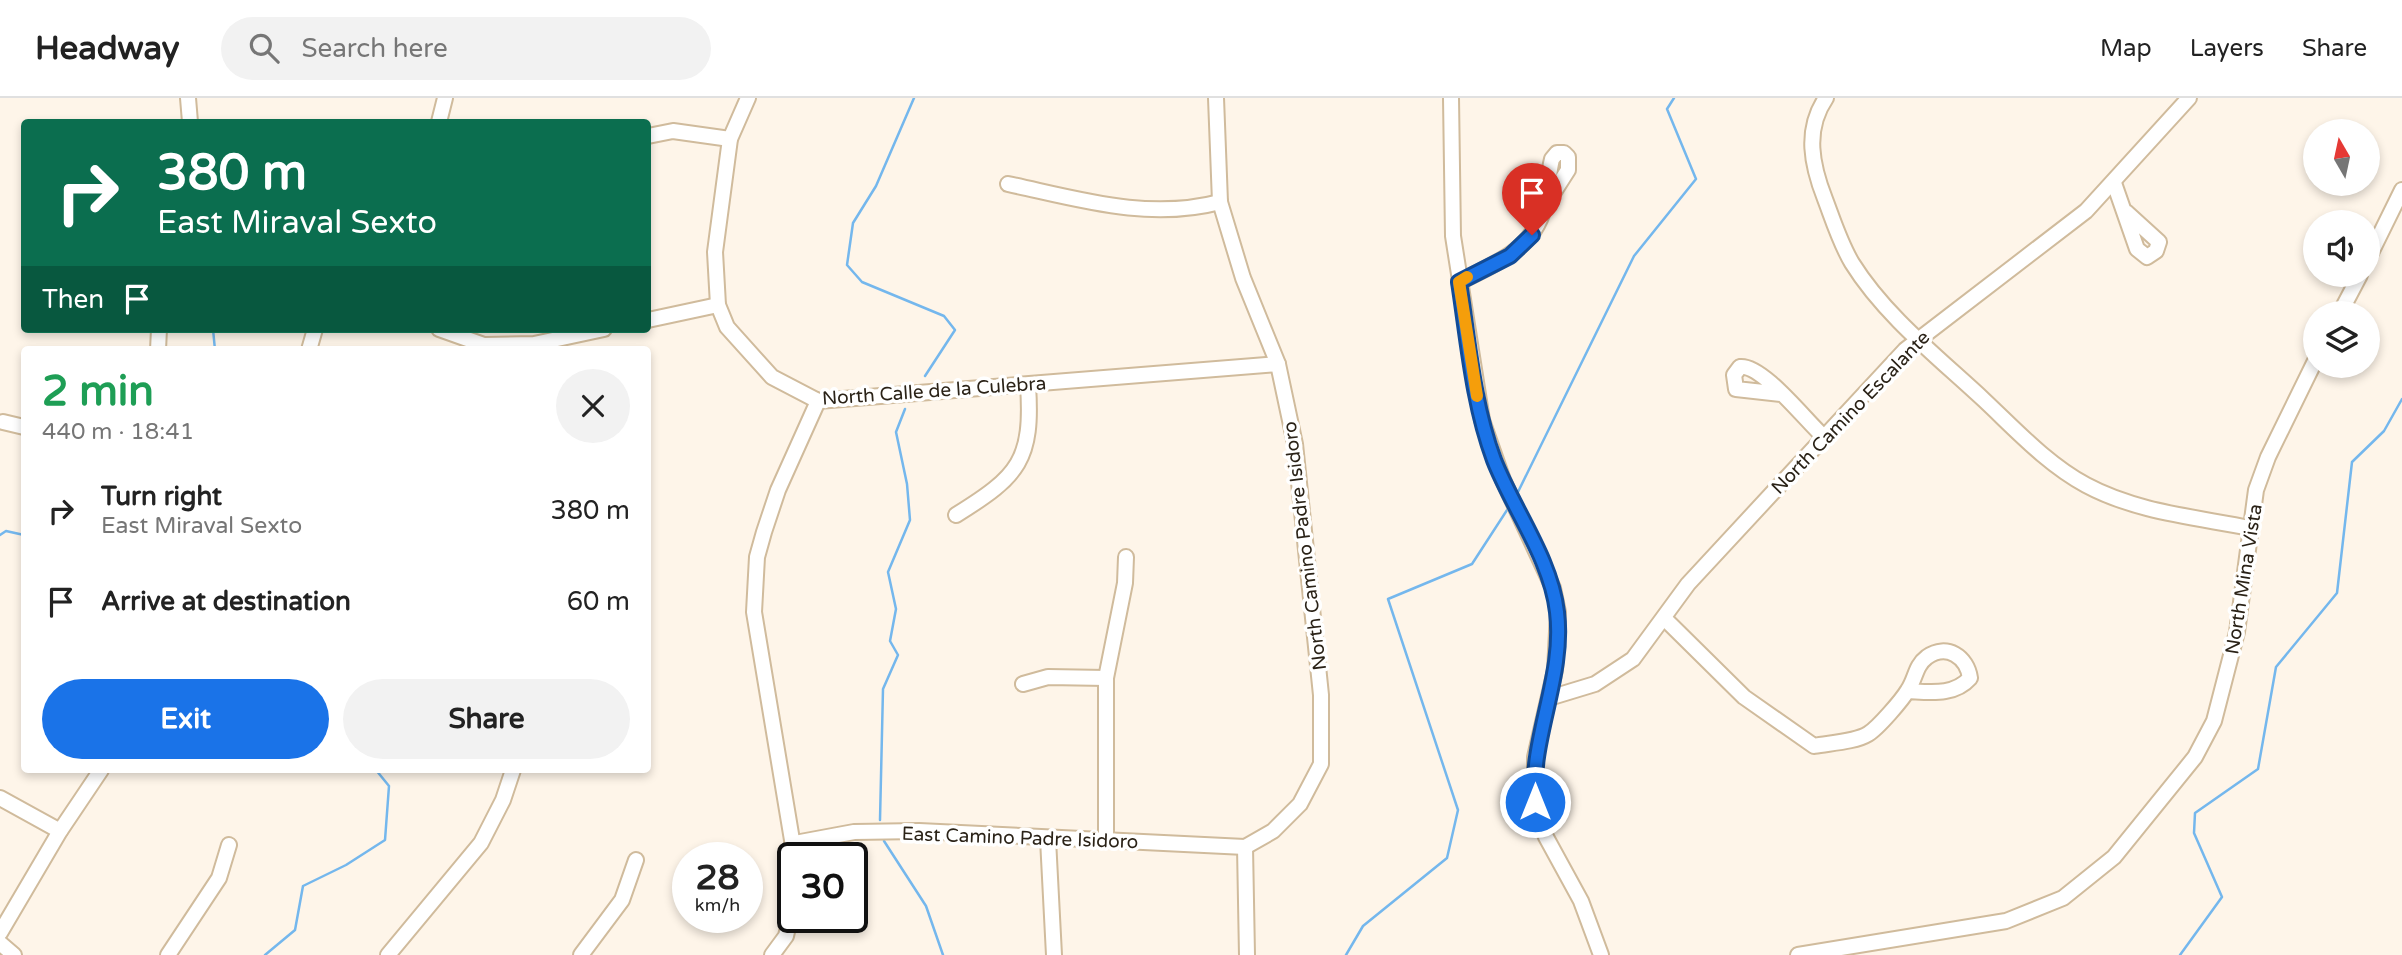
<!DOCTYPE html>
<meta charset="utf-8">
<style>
:root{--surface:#fff;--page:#f2f2f2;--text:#222;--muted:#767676;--line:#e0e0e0;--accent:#1a73e8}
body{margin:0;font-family:"Varela Round",sans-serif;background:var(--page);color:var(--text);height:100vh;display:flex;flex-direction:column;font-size:26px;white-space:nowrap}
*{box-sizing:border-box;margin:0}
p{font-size:23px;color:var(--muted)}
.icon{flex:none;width:38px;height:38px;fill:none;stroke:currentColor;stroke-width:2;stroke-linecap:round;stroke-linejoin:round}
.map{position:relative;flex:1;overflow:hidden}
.sheet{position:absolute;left:21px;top:248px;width:630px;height:427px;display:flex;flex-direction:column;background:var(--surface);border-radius:7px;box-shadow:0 4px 10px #0003}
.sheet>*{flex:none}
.guide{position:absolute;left:21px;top:21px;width:630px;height:214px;border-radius:7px;box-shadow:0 4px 10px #0003;background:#0b6e4f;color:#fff;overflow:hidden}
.needle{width:46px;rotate:351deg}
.fabs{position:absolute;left:2303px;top:21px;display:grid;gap:14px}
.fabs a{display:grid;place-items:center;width:77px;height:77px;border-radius:50%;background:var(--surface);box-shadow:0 4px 10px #0003;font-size:35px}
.speed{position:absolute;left:672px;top:744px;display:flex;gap:14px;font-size:35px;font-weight:700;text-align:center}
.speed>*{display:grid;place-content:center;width:91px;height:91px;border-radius:50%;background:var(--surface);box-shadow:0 4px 10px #0003;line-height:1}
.speed small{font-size:18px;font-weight:400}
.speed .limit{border:4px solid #111;border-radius:10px;background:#fff;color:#111}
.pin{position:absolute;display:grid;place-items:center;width:60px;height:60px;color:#fff;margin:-72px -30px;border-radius:50% 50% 50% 0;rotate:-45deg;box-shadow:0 0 7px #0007}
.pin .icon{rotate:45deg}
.me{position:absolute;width:77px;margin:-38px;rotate:0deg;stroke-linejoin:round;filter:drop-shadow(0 0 5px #0008)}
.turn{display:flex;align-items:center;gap:24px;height:147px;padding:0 21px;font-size:32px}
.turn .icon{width:91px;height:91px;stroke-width:2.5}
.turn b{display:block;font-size:49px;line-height:60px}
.then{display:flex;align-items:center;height:66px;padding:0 21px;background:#0003;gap:14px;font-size:26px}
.round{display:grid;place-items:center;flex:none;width:74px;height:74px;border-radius:37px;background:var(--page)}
.summary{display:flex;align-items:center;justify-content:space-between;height:119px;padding:0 21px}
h1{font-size:42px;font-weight:700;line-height:52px;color:#1e9e55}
.button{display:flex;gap:14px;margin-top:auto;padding:14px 21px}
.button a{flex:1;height:80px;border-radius:42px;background:var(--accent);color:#fff;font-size:28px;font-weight:700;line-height:80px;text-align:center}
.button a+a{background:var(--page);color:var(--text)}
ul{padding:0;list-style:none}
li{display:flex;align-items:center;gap:21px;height:91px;padding:0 21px}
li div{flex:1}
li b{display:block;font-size:26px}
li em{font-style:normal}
header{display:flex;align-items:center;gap:42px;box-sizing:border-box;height:98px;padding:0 35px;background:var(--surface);border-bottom:2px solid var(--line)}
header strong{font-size:33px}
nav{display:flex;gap:38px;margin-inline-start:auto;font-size:24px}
.search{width:490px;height:63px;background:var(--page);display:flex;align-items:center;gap:18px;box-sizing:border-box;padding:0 24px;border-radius:38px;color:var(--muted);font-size:26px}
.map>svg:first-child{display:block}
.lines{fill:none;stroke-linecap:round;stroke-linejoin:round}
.stream{stroke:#74b7ed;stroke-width:2.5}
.minor-casing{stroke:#d0bb9c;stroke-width:18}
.minor{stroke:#fff;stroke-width:14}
.route-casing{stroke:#114b97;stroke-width:18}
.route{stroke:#1a73e8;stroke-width:12}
.slow{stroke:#f59e0b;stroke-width:12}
.labels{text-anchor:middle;stroke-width:7;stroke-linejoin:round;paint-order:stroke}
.street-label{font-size:19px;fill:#2a2217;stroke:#fff}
</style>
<header>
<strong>Headway</strong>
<div class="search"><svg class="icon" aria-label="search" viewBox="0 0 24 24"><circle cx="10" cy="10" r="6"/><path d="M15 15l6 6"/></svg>Search here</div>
<nav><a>Map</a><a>Layers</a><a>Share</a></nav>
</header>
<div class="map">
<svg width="2402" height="857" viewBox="0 0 2402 857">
<rect width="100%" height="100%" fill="#fef5e9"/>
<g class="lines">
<g class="stream">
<polyline points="914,0 876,88 853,125 847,167 862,184 944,218 955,232 925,278"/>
<polyline points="213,231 215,252"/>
<polyline points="1516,398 1634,158 1696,81 1667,11 1674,0"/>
<polyline points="0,437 6,433 24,437"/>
<polyline points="880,722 883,591 898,557 890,543 896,511 888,474 910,422 907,386 896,334 905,311"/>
<polyline points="884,743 926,808 943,857"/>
<polyline points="265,857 295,832 303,788 346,767 385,742 389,688 376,672"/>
<polyline points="1346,857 1363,828 1447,760 1458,712 1388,501 1472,466 1509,409"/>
<polyline points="2180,857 2222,799 2194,735 2195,715 2258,671 2276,569 2337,495 2352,364 2384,333 2402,301"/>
</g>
<defs>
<g id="minor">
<polyline points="188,0 190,24"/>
<polyline points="748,0 730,41 715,154 718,207 727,229 772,279 818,303 1278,266"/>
<polyline points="1216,0 1220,104 1243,180 1278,266 1295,346 1321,597 1321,666 1300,706 1273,733 1245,749"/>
<polyline points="1451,0 1453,138 1482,322 1503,382 1553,490 1558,514 1555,572 1535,659 1535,704 1546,739 1581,803 1601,857"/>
<path d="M1826,0C1804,32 1812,68 1825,101C1833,122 1840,145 1852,165C1885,218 1939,260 1984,302C2016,332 2047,366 2086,387C2136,414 2195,419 2250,430"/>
<polyline points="439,24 445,0"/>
<polyline points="648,38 673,33 730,41"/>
<polyline points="2114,85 2137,151 2147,159 2156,153 2159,144 2126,114"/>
<path d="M1008,86C1078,101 1148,123 1220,104"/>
<polyline points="2368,161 2402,92"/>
<path d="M1459,184C1494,166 1532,153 1544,110C1548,94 1548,77 1552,61L1557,55H1564L1568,59V72L1545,108"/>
<polyline points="2340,215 2360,177"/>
<polyline points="648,222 718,207"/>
<polyline points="439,231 484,247 534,246 604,231"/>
<polyline points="158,252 159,231"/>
<polyline points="309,252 315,231"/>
<path d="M1781,296L1736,291L1734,277L1740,269C1762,266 1806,323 1824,339"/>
<polyline points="3,324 24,329"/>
<path d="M956,417C1019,378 1033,362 1028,287"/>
<path d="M1664,520L1744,599L1814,648C1829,645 1855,644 1868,636C1878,630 1902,602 1908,592C1916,580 1915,568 1927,559C1947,545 1967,559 1970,580C1954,598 1930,594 1908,593"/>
<polyline points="1023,586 1048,579 1106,580"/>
<polyline points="1549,600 1595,586 1633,561 1688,486 1905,252 2086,113 2189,0"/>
<polyline points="0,700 60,733"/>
<polyline points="1048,741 1054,857"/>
<polyline points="1106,742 1106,580 1125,485 1126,459"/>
<polyline points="795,745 854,734 919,733 1245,749"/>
<polyline points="1245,749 1247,857"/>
<polyline points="795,760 754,514 757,459 764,434 778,392 818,303"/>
<polyline points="0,835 60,733 101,672"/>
<polyline points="0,845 14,857"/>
<polyline points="168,857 219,780 229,747"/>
<polyline points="388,857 481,745 503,702 513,672"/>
<polyline points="581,857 622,802 636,762"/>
<polyline points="772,857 786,838 793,807"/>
<polyline points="1798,857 2006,823 2063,800 2114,759 2195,659 2214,623 2237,534 2256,392 2268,359 2315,263"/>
</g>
</defs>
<use href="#minor" class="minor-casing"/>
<use href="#minor" class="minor"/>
</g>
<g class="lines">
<defs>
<path id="route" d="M1532,137L1510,158L1459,184C1468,243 1473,306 1494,362C1513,411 1551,461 1557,514C1565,579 1530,639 1535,704"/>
</defs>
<use href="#route" class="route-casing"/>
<use href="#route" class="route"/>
<polyline class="slow" points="1467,179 1459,184 1477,298"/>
</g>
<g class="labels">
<g class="street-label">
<text transform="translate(934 292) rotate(-4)" y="7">North Calle de la Culebra</text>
<text transform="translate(1850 314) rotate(-46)" y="7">North Camino Escalante</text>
<text transform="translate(1304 448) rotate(-97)" y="7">North Camino Padre Isidoro</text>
<text transform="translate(2243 481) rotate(-81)" y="7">North Mina Vista</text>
<text transform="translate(1020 739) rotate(2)" y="7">East Camino Padre Isidoro</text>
</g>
</g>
</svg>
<div class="fabs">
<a><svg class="needle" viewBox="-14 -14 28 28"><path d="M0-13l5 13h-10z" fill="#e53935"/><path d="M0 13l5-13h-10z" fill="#767676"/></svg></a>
<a><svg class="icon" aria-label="sound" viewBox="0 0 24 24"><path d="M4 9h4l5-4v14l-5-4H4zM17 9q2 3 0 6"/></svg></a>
<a><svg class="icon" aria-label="layers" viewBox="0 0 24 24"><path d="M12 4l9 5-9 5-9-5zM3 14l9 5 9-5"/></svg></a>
</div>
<div class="speed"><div>28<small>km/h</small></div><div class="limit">30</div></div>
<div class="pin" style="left:1532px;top:137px;background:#d93025"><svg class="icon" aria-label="arrive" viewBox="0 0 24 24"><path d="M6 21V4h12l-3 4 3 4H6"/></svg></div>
<svg class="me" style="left:1535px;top:704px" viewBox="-20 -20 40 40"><circle r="17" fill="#1a73e8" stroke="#fff" stroke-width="3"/><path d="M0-11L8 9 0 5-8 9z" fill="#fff"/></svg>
<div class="guide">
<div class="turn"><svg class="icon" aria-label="right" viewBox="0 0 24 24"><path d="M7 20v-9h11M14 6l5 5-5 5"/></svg><div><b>380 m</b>East Miraval Sexto</div></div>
<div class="then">Then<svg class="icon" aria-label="arrive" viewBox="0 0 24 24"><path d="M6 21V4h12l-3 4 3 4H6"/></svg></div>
</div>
<section class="sheet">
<div class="summary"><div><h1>2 min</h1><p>440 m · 18:41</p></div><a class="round"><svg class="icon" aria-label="close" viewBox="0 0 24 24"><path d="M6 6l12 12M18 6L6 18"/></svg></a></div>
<ul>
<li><svg class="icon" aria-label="right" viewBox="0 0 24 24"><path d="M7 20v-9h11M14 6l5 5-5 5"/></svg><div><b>Turn right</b><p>East Miraval Sexto</p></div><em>380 m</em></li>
<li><svg class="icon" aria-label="arrive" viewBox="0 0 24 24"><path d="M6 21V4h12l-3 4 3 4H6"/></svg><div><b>Arrive at destination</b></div><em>60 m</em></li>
</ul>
<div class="button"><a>Exit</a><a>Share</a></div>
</section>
</div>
